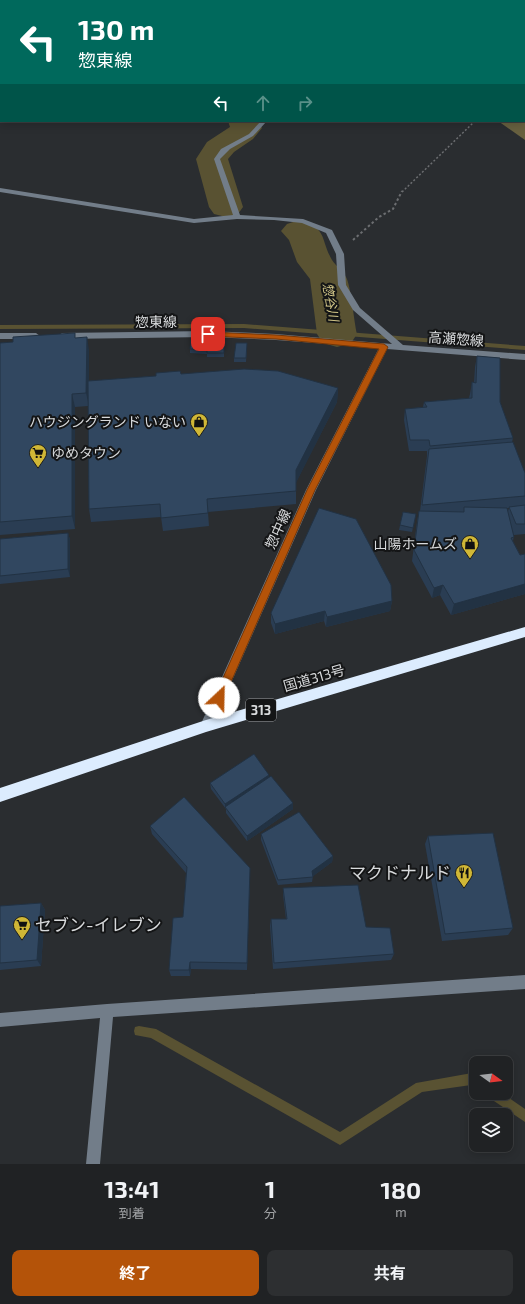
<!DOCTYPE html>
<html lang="ja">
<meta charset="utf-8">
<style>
:root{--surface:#202224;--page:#2d2f31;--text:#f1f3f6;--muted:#a2a4a6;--line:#3d3f41;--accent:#b45309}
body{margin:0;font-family:"Exo 2","Noto Sans JP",sans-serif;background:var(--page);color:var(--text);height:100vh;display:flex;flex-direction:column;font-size:15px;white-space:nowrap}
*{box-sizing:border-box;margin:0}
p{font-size:13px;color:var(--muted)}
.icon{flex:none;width:22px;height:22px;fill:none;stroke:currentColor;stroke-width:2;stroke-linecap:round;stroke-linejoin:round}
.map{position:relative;height:1164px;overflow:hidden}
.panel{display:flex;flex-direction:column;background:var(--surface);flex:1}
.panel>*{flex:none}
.guide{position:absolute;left:0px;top:0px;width:525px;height:122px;box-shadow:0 2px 10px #0003,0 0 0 1px var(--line);background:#00695c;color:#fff;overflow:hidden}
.needle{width:26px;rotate:105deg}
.buttons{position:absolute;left:469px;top:1056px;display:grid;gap:8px}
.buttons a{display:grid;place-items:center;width:44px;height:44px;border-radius:8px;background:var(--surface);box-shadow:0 2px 10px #0003,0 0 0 1px var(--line);font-size:20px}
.pin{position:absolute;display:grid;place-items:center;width:34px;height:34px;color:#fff;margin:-17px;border-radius:8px;box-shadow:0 2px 6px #0006}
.me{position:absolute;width:44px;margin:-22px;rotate:24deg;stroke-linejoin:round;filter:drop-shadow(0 0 3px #0008)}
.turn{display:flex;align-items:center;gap:14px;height:84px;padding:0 12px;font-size:18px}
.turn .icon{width:52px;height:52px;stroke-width:2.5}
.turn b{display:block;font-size:28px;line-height:34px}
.lanes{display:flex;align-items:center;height:38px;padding:0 12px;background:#0003;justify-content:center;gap:20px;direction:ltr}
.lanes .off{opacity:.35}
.eta{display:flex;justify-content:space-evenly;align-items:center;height:68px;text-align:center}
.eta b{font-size:24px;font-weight:700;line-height:28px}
.primary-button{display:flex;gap:8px;margin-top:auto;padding:8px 12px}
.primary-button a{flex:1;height:46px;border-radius:8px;background:var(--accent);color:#fff;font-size:16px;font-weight:700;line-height:46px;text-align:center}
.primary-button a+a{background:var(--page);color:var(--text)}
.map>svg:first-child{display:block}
.forest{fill:#686140}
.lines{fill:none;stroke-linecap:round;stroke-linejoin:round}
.stream{fill:#595232;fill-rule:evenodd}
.river{fill:#595232;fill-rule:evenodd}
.path-far1{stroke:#6c6e71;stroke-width:1.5;stroke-dasharray:2 2;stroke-linecap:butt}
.path{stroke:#6c6e71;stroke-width:2;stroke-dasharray:2.5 2.5;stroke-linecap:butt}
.minor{fill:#727d89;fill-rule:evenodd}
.highway{fill:#dcecfe;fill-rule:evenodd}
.wall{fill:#2a3d53;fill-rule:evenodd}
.shaded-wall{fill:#223243}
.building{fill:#314760;stroke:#223243}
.route{fill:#b45309;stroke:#753606}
.labels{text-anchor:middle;stroke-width:4;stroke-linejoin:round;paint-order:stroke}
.far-water-label{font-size:13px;font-style:italic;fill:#d0c487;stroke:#141516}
.shield{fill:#141516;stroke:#9d9fa1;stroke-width:1}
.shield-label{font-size:13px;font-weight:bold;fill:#d8dadc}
.street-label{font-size:14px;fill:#d8dadc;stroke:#141516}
.poi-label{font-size:14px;fill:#d8dadc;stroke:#141516;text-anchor:end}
.near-poi-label{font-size:17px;fill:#d8dadc;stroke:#141516;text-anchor:end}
</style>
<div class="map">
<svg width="525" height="1164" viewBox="0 0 525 1164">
<rect width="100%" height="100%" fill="#2a2d30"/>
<polygon class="forest" points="370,0 525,0 525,140 498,121 524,121 524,1"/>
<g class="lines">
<g class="stream">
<polygon points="244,324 525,346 525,350 244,328 0,329 0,325"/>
<polygon points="139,1026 156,1029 340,1132 416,1083 472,1073 476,1075 476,1088 471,1085 422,1092 340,1145 151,1038 135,1035 134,1031 135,1027"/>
<polygon points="486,1093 502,1093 525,1109 525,1122 488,1097"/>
</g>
<g class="river">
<rect x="110" y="0" width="26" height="1"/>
<polygon points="228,121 258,121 262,128 253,139 234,152 228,159 243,207 238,214 226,217 214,214 209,207 196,159 207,142 230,127"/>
<path d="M299,220C328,228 320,239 332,260C336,266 342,270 346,277C351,286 354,322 357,334L351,343L337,347L323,343L317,334L310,279L297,262L289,240L281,231L287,224Z"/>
</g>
<polyline class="path-far1" points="402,192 475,121"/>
<polyline class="path" points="353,240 379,217 393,209 402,191"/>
<g class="minor">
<rect x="324" y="0" width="6" height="1"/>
<polygon points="444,0 454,0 455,1 445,1"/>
<polygon points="261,121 267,121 253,136 230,149 220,159 240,215 303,219 332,230 344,254 346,285 360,308 403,345 525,354 525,360 387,349 316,490 212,726 210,730 206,731 202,730 200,726 306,490 379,348 276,340 208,337 62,339 58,336 62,333 208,331 276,334 392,344 353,310 338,285 336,254 326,233 302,223 274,220 237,219 194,223 0,192 0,188 194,219 233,215 214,159 221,149 249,134"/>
<polygon points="0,333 36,333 40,336 36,339 0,339"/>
<polygon points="525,975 525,989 113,1017 100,1164 86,1164 100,1018 0,1027 0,1013 107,1004"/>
</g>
<polygon class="highway" points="525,627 525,637 206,732 0,802 0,788 206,720"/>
</g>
<g class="wall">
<polygon points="76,338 89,350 89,381 181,374 338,388 337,402 296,482 296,504 208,512 209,526 163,531 161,517 91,522 89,509 88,406 75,407 75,529 0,535 0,343"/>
<polygon points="224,339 224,357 207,357 207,354 190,353 190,349"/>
<polygon points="247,343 246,362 234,362 234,358"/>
<path d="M477,356L500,402L513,438L512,442L525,473V534L514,535L513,541L520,555L525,554V594L451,615L440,595L432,598L412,561L417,522L419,511H420L427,456V451H409L404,420L405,409L423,407L424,402L469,398L470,394L472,382L474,383L475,367ZM503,508H509L508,511Z"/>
<polygon points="403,512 416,514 412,532 399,530"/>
<polygon points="68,533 70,540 70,577 0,584 0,539"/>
<polygon points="392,601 390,611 326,627 324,621 275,634 271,623 271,613"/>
<polygon points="269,778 293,803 293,809 247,841 226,813 226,809 211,789 210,783"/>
<polygon points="150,826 250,868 247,970 191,969 190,976 171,976 169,970 183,917 186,873 152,834"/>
<polygon points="261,834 333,856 332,862 313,876 312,882 278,885 261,840"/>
<polygon points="428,836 513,928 508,935 442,941 425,844"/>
<polygon points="283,888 366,927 394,954 391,960 273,969 270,926 271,919 286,919 283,895"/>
<polygon points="41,903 45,910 41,966 0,970 0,906"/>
</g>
<g class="shaded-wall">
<polygon points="87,337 89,350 89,406 86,393"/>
<polygon points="338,388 337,402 296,483 296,470"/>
<polygon points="72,394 75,407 75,529 72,516"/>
<polygon points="68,533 70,540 70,577 68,569"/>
<polygon points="525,584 525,594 451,615 454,604"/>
<polygon points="443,585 440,595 432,598 434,588"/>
<polygon points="392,601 390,611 326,627 327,617"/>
<polygon points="325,611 324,621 275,634 275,624"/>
<polygon points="269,775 269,781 225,807 225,804"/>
<polygon points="293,803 293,809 247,841 247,836"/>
<polygon points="333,856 332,862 312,877 312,871"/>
<polygon points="250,868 250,876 247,970 247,963"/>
<polygon points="41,903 45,910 41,966 37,960"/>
<polygon points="190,962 191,969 190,976 189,970"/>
</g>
<g class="building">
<polygon points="75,333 75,338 87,337 86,393 72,394 72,516 0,522 0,343 13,342 13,337"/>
<polygon points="191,339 224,339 224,353 207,353 207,349 190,349"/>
<polygon points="236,343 247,343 246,358 234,358"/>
<polygon points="477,356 500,358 500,402 513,438 430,446 429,440 410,440 405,409 427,407 424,402 472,398 472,382 476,383"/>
<polygon points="244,369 278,371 338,388 296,470 296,491 207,499 208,513 161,518 160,504 89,509 88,381 156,376 156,373 180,371 181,374"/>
<polygon points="513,442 525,473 525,496 422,505 429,449"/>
<polygon points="525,505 525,524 516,524 509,507"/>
<polygon points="464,507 507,508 514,537 511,538 520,555 525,554 525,584 454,604 443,585 434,588 414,550 419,511 464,512"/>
<polygon points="319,508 356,519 391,585 392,601 327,617 325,611 275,624 271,613"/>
<polygon points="403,512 416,514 413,528 400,525"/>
<polygon points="68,533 68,569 0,576 0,539"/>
<polygon points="254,754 269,775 225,804 210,783"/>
<polygon points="271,776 293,803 247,836 225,807"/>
<polygon points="184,797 250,868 247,963 190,962 189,970 169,970 173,918 183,917 187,867 150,826"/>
<polygon points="299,812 333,856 312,871 313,877 278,880 261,834"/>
<polygon points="493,833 513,928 445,934 428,836"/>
<polygon points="358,885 366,927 390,928 394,954 274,963 271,919 287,919 283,888"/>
<polygon points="41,903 37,960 0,963 0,906"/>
</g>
<polygon class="route" points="208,332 276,335 384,344 388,347 315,490 224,698 222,701 219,703 215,701 214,698 307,490 379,349 276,339 205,336 204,334"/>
<defs>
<symbol id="shop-pin" viewBox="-11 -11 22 30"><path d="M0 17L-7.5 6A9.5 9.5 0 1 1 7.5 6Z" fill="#d0b736" stroke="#141516"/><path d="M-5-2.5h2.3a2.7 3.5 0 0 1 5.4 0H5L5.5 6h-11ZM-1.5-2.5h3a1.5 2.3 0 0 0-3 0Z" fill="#111"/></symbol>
<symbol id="supermarket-pin" viewBox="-11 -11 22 30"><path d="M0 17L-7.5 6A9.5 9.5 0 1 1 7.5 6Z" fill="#d0b736" stroke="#141516"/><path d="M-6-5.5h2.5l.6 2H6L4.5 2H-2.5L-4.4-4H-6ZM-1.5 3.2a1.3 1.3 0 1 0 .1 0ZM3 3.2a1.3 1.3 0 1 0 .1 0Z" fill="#111"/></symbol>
<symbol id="restaurant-pin" viewBox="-11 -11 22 30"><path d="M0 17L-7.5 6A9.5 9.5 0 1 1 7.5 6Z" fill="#d0b736" stroke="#141516"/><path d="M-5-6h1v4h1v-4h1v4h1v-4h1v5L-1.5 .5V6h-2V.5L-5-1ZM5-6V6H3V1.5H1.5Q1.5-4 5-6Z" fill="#111"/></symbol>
</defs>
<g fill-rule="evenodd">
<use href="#shop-pin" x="189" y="412" width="20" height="27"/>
<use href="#supermarket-pin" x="28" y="443" width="20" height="27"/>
<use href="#shop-pin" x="460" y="534" width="20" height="27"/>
<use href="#restaurant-pin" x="454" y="863" width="20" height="27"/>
<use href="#supermarket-pin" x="12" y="915" width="20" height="27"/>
</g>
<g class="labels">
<g class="far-water-label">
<text transform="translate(331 302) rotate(80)" y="5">惣谷川</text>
</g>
<rect class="shield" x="246" y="699" width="30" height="22" rx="3"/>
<g class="shield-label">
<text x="261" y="715">313</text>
</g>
<g class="street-label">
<text transform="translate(156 322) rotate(-1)" y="5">惣東線</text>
<text transform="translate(456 339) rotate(4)" y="5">高瀬惣線</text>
<text transform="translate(278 529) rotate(-66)" y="5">惣中線</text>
<text transform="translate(314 678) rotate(-16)" y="5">国道313号</text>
</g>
<g class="poi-label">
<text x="186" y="427">ハウジングランド いない</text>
<text x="51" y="458" text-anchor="start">ゆめタウン</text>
<text x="457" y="549">山陽ホームズ</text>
</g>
<g class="near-poi-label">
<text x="451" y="879">マクドナルド</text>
<text x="35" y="931" text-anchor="start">セブン-イレブン</text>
</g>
</g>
</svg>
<div class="buttons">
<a><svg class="needle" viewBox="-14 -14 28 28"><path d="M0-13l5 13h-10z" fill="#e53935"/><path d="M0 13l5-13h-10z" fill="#a2a4a6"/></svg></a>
<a><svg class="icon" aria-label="layers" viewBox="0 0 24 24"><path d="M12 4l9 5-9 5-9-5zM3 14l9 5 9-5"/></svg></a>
</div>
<div class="pin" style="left:208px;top:334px;background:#d93025"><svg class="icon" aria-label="arrive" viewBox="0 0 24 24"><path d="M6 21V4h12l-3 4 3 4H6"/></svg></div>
<svg class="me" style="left:219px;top:698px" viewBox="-20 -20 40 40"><circle r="19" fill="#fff"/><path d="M0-13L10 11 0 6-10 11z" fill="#b45309"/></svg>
<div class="guide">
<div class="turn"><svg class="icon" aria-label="left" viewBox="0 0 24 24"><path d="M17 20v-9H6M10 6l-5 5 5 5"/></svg><div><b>130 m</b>惣東線</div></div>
<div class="lanes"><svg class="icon" aria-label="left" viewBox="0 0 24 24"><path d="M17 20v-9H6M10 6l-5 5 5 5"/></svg><svg class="icon off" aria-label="ahead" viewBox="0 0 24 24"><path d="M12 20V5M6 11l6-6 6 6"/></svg><svg class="icon off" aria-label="right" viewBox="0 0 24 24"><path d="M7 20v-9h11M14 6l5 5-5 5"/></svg></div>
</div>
</div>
<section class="panel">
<div class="eta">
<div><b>13:41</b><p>到着</p></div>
<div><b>1</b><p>分</p></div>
<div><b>180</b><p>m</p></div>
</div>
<div class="primary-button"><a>終了</a><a>共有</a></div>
</section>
